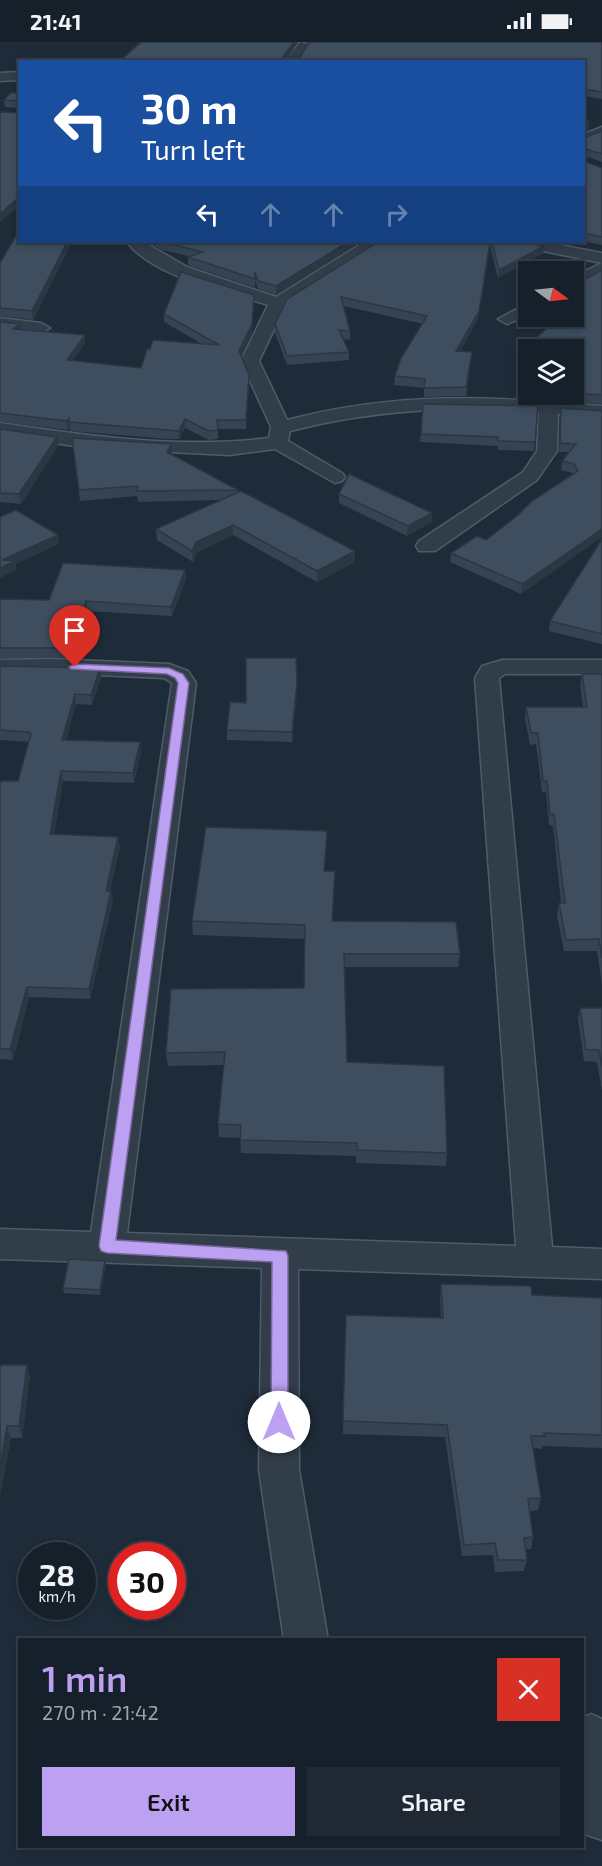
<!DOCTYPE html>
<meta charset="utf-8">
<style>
:root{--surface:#16202b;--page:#1f2833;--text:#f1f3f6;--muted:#9ea3a9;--line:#353e47;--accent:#bca0f2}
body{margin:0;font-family:"Exo 2",sans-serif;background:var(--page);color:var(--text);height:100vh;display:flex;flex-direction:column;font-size:22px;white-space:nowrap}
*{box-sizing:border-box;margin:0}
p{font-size:20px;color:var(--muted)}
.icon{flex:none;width:33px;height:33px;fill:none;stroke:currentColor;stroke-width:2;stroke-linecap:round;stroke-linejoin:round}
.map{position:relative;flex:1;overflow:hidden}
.drawer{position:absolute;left:18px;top:1596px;width:566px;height:210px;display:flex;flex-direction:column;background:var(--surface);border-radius:0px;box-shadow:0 3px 9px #0003,0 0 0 2px var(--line)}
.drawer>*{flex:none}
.banner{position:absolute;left:18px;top:18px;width:567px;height:183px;border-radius:0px;box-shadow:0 3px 9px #0003,0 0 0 2px var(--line);background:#1a4fa0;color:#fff;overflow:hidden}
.needle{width:39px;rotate:105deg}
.controls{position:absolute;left:518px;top:219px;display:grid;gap:12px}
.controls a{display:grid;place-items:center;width:66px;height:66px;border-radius:0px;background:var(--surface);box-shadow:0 3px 9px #0003,0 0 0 2px var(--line);font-size:30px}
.speed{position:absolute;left:18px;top:1500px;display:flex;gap:12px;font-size:30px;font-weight:700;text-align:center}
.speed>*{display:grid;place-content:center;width:78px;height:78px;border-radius:50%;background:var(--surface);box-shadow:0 3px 9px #0003,0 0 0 2px var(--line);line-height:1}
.speed small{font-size:15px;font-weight:400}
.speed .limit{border:9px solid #d22;background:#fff;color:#111}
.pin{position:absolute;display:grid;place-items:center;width:51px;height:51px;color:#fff;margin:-62px -26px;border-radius:50% 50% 50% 0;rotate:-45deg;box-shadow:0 0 6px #0007}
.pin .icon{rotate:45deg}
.me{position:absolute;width:66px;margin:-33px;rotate:0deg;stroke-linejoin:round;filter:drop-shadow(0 0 4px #0008)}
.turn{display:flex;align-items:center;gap:21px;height:126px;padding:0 24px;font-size:27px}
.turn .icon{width:78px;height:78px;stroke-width:2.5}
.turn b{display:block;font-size:42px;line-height:51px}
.lanes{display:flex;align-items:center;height:57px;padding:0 24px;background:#0003;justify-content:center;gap:30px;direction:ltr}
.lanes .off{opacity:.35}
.round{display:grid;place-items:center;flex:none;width:63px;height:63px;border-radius:0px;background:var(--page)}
.summary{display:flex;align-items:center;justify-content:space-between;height:102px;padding:0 24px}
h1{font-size:36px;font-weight:600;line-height:45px;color:var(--accent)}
.primary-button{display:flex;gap:12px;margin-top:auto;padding:12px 24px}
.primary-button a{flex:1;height:69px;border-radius:0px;background:var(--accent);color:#111;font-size:24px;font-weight:600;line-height:69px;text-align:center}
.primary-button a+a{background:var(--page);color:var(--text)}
.status{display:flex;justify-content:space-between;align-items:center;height:42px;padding:0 30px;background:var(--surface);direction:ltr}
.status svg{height:16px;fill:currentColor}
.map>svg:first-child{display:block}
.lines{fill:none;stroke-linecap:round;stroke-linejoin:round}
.minor-casing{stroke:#4f5b68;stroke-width:3}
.minor{fill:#323d4a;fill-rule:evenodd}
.wall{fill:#354352;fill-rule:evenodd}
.shaded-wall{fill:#2b3742}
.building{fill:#3e4e5f;stroke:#2b3742;stroke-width:1.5}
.route{fill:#bca0f2;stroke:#7a689d;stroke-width:1.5}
</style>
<div class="status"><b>21:41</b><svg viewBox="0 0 49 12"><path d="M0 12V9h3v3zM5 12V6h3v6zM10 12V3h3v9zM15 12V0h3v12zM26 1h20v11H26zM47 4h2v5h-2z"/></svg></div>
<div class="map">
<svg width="602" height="1824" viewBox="0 0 602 1824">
<rect width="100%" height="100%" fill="#1e2b39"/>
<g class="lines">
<defs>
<g id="minor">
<polygon points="300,0 310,3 298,20 285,20"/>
<polygon points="20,30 20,38 0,39 0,31"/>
<polygon points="602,85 602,94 584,101 584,92"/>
<path d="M127,200H144L187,225L276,255L364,200H382L380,203L285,264L259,319L287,378C397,349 490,354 602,364V376L558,372L557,409L537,438L435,509H419L416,504L419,499L523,430L537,409L539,370C452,364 376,367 290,389L288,399L342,431L345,435L342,439L335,441L275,407L229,413L88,406L0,393V381C88,394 180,407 269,396L271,385L241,319L268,263C228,250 153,235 127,200Z"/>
<polygon points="515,200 544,200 602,211 602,221 523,205"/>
<polygon points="602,221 602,233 573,247 573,235"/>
<polygon points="528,261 528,273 507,282 498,277"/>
<polygon points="0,276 41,281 50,286 41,291 0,286"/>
<polygon points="51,617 169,622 188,629 196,641 127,1191 516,1204 475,636 482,624 502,618 602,618 602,632 505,632 499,636 552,1205 602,1207 602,1237 298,1227 299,1428 328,1598 284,1598 259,1428 262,1226 0,1217 0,1187 91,1190 172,641 164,636 51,631 0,632 0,618"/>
<polygon points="591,1672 602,1677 602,1798 585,1792 582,1783 582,1676"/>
</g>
</defs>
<use href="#minor" class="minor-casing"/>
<use href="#minor" class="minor"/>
</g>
<g class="wall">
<polygon points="141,0 298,0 288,15 300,15 309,1 305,0 602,0 602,57 584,54 584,20 119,20"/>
<polygon points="20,51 20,66 5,65 4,58"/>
<polygon points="602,89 602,120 585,114 584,96"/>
<polygon points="584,119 602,126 602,203 584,199"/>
<polygon points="20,200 72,200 33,278 0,274 0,221"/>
<polygon points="153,200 361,200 276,253 258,247 255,238 255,246 188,223 188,215 189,214 162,208 153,203"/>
<polygon points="378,200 490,204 478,277 460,309 472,310 466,354 424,355 424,346 394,343 395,334 423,282 344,264 350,289 350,298 343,297 349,310 349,318 287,323 275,291 275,282"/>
<polygon points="491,200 514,200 544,204 543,211 498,236 490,204"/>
<polygon points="547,200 567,200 562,201"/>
<path d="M602,228V362L528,356L519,319L520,310L555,279L539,274H573ZM528,308H573V352H528Z"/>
<polygon points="254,253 252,291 241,314 249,342 246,387 218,387 218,397 209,398 185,386 179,397 168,397 70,389 70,385 68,388 0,380 0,280 20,287 85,293 85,301 73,319 141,326 202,302 164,280 164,272"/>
<polygon points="423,362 535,400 534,409 498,408 498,404 420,400"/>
<polygon points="561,366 602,369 602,495 521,552 450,520 451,511 486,498 573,432 572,431 561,428 562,419 569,410 559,410"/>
<polygon points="0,387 58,404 21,462 0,460"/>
<polygon points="72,396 172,413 238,448 238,450 355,520 317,540 233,493 196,511 193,520 157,498 156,487 220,458 138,460 137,454 80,459"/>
<polygon points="339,452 432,480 407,494 339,461"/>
<polygon points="602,497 602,602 549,589 550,579"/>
<polygon points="185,528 186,537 172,574 87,569 73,616 0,616 0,557 49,558"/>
<polygon points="0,624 100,626 101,635 92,663 76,662 66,698 141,710 134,741 63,739 54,792 120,805 110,849 113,859 90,957 29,955 13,1018 0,1017 0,739 18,739 29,700 0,698"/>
<polygon points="582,632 602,632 602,943 597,909 564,909 557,873 559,861 561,861 553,784 549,783 546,750 542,750 536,702 530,703 525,677 526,665 583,665 580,643"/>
<polygon points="297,650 292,700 227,698 227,688 246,661"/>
<polygon points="327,789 324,829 335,842 332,879 460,912 458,925 344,925 347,1020 447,1111 446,1124 356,1121 356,1114 241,1111 240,1096 219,1095 218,1082 224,1023 168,1024 166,1011 304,946 304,897 193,893 192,879"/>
<polygon points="580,966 602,966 602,1049 597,1020 584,1019 578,977"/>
<polygon points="105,1219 106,1224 100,1253 64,1251 63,1246"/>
<polygon points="441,1242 532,1253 602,1256 602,1406 542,1404 542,1407 533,1406 541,1456 538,1468 530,1469 533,1495 531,1507 526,1507 527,1518 524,1529 495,1530 493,1513 462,1514 445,1395 343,1392 346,1273 441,1276 440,1255"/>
<polygon points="0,1323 30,1334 22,1396 11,1396 0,1454"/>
</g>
<g class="shaded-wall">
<polygon points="294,0 298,0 285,20 283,15"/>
<polygon points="590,80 589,88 584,90 584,83"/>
<polygon points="20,154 20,163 0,180 0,172"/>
<polygon points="67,200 72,200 33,278 32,269"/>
<polygon points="348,200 361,200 276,253 276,244"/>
<polygon points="491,200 478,277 455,317 456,309"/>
<polygon points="544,204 543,211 498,236 499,228"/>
<polygon points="254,253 252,291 239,318 239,309"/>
<polygon points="20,282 21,291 13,287"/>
<polygon points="85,293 85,301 68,327 67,318"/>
<polygon points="249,333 249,342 246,387 246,378"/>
<polygon points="69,376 70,385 68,388 67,379"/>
<polygon points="185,377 185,386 179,397 179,389"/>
<polygon points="57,395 58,404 21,462 19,452"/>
<polygon points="171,402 172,412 167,410"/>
<polygon points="432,471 432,480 407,494 408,484"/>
<polygon points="233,483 233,493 196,511 193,520 192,509 196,500"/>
<polygon points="602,487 602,495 521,552 522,542"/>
<polygon points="58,493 59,502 16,522 16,528 0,536 0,526 2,518"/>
<polygon points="355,509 355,520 317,540 317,529"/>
<polygon points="185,528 186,537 172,574 171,565"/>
<polygon points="86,559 87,569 73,616 72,606"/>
<polygon points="100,626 101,635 92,663 91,653"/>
<polygon points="297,641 297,650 292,700 292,690"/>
<polygon points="75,652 76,662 64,708 62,698"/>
<polygon points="140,700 141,710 134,741 133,731"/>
<polygon points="61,729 63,739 52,802 50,792"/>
<polygon points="327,789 327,802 323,842 324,829"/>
<polygon points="118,795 120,805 108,859 106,849"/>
<polygon points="111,849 113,859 90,957 89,947"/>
<polygon points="27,945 29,955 13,1018 10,1007"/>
<polygon points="105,1219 106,1224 100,1253 100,1248"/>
<polygon points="27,1323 30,1334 22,1396 19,1384"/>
<polygon points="7,1384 11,1396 0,1454 0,1425"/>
</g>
<g class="building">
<polygon points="141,0 294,0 283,15 300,15 309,0 602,0 602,50 584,47 584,20 119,20"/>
<polygon points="11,51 20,51 20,59 4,58"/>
<polygon points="0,70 20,71 20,154 0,172"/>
<polygon points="584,78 590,80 584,83"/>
<polygon points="602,89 602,112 586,107 584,108 584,94 584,96"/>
<polygon points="584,119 602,126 602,195 584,191"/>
<polygon points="20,187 20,200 67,200 32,269 0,266 0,221"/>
<polygon points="162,200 161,200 348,200 276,244 258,239 255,230 255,237 188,215 203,210"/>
<polygon points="378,200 490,200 479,269 456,309 472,310 466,345 424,346 425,337 395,334 401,316 427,274 341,255 350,289 339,288 349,310 287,314 275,282 287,257"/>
<polygon points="492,200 514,200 544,204 499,228"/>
<polygon points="602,228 602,353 573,351 573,308 528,308 528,342 520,310 561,274 573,274 573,244"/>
<polygon points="181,230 254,253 252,282 239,309 249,333 246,378 217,378 218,388 209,389 185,377 179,389 167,388 69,380 69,376 67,379 0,371 0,280 20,282 13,287 85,293 67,318 141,326 147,307 150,307 153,298 219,303 164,272"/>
<polygon points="423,362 538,364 535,400 498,399 498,395 421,392"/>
<polygon points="561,366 602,369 602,487 522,542 451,511 477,494 486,498 518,473 532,459 578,429 574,422 562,419 576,402 560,401"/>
<polygon points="0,387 57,395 19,452 0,451"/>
<polygon points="72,396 171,402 167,410 238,448 137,449 138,444 79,448"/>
<polygon points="349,432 432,471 408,484 339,452"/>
<polygon points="241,449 355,509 317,529 233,483 196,500 192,509 156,487"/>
<polygon points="16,468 58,493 2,518 15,519 0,526 0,475"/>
<polygon points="602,497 602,592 550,579"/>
<polygon points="63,521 185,528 171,565 86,559 72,606 0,606 0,557 49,558"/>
<polygon points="246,616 296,616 297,641 292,690 227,688 230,660 246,661"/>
<polygon points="0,624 100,626 91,653 75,652 62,698 140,700 133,731 61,729 50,792 118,795 106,849 111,849 89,947 27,945 10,1007 0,1007 0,739 18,739 31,692 29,690 0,688"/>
<polygon points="582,632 602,632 602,916 599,897 566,898 559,861 565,861 554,772 550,772 547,739 543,739 538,691 531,691 526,665 587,665"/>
<polygon points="206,785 327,789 324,829 335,829 332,879 456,880 460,912 344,912 347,1020 444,1024 447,1111 357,1108 357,1101 240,1098 241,1083 218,1082 225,1010 166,1011 171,947 304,946 305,883 192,879"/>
<polygon points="580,966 602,966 602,1024 599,1008 586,1008"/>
<polygon points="69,1217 105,1219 100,1248 63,1246"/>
<polygon points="441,1242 531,1244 532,1253 602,1256 602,1393 544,1391 545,1394 531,1394 541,1456 528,1457 533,1495 524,1496 527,1518 498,1518 495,1501 464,1503 447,1383 343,1379 346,1273 443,1276"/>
<polygon points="0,1323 27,1323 19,1384 7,1384 0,1425"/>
</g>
<polygon class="route" points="75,622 169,626 183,632 189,641 116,1198 286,1209 288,1214 288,1380 286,1386 279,1389 273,1386 271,1380 272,1220 107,1211 101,1209 99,1204 178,641 175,636 167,632 71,627 69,625"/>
</svg>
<div class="controls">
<a><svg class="needle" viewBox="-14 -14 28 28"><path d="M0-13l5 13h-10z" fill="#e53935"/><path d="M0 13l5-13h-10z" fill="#9ea3a9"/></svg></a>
<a><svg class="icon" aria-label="layers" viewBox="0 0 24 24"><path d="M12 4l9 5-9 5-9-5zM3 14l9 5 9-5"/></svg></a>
</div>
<div class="speed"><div>28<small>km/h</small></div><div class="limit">30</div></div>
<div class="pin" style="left:75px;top:625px;background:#d93025"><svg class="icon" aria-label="arrive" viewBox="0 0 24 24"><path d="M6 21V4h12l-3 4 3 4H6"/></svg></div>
<svg class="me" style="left:279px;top:1380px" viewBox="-20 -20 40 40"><circle r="19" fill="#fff"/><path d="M0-13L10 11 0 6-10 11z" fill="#bca0f2"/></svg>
<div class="banner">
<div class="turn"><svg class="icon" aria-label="left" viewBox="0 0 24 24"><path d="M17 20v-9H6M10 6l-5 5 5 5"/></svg><div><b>30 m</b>Turn left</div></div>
<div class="lanes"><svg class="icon" aria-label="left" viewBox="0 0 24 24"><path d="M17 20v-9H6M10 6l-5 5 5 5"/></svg><svg class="icon off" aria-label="ahead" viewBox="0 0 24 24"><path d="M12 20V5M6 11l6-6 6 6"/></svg><svg class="icon off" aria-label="ahead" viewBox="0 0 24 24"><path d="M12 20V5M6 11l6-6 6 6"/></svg><svg class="icon off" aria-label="right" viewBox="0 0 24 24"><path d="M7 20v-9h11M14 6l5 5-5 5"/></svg></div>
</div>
<section class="drawer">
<div class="summary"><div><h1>1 min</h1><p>270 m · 21:42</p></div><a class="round" style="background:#d93025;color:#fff"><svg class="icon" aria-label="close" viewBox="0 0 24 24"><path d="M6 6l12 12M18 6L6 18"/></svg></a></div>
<div class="primary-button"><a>Exit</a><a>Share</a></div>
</section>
</div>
